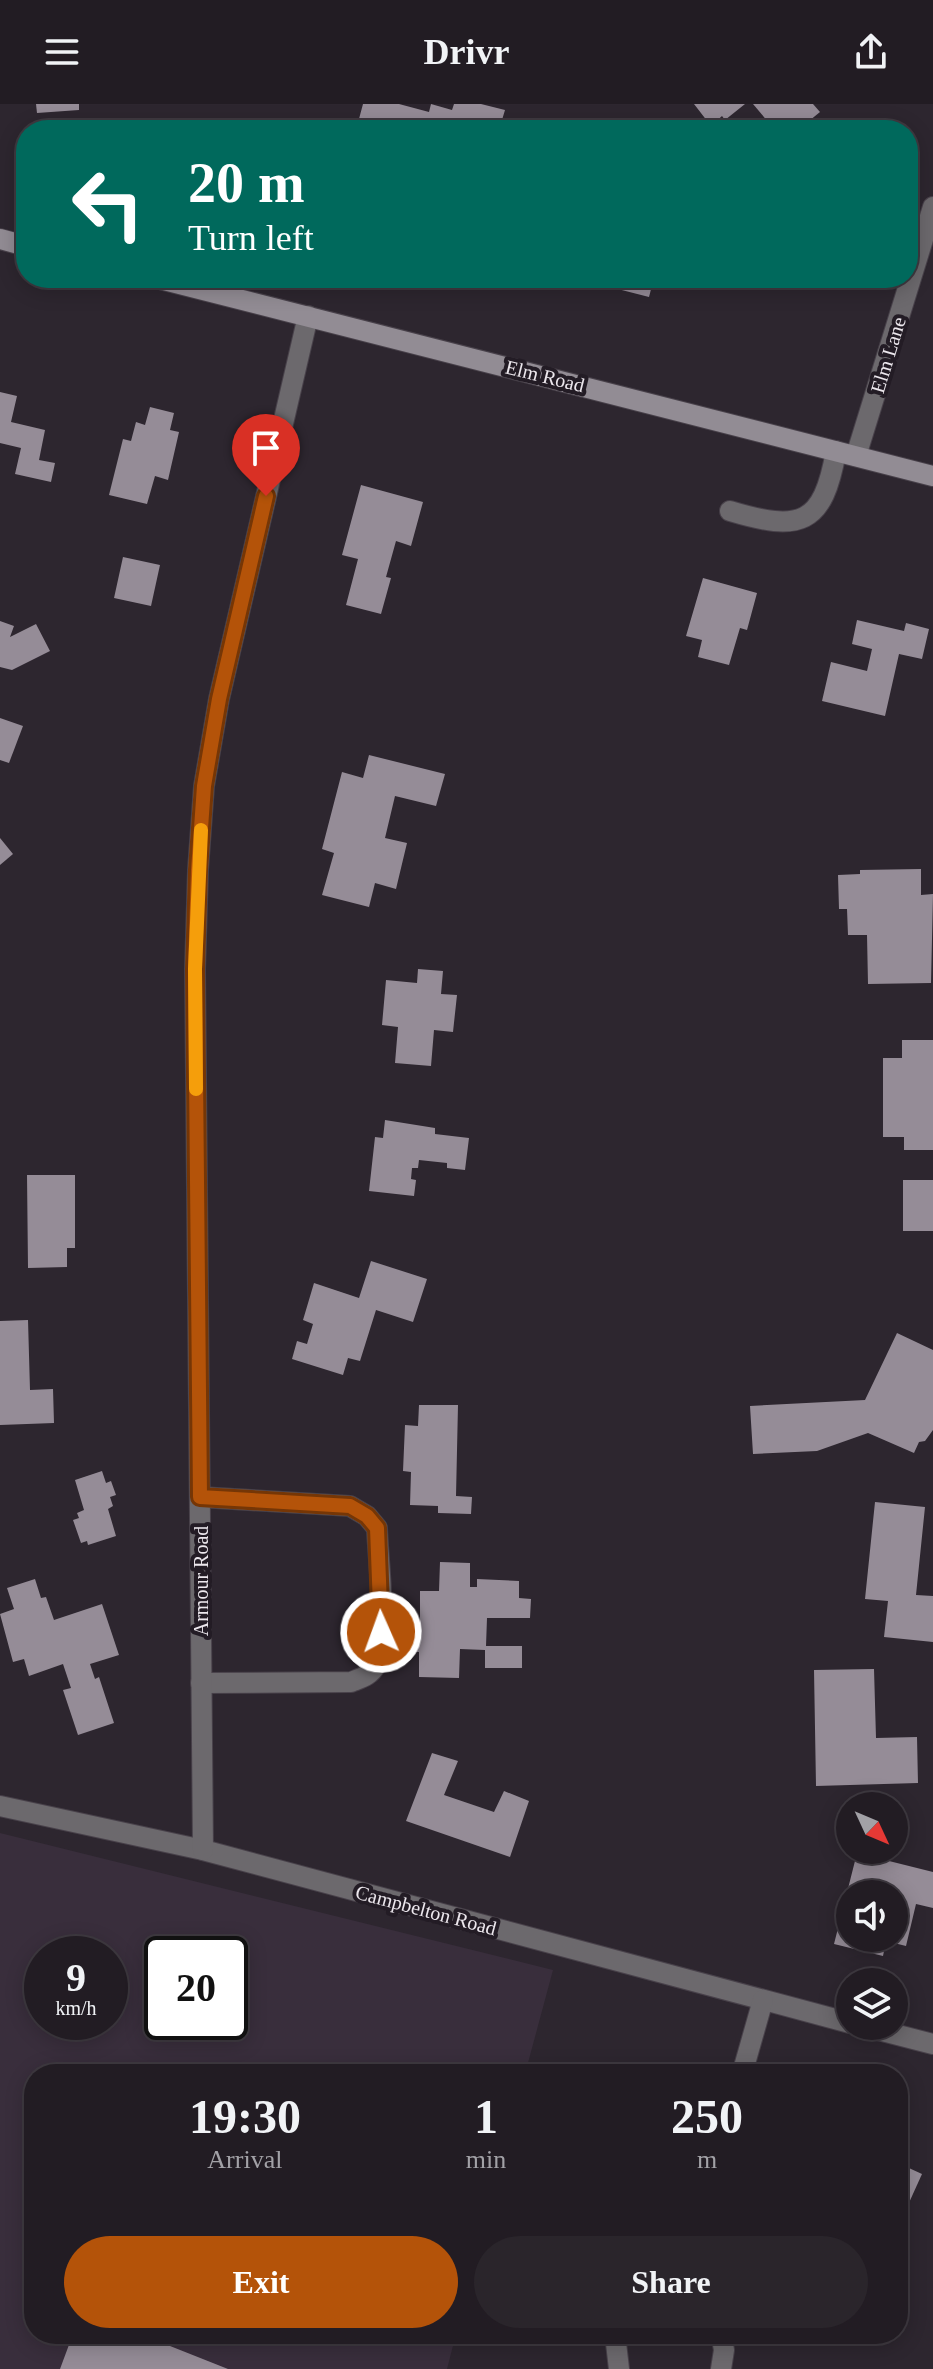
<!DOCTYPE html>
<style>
:root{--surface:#221c23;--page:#2a252b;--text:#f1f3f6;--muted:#a2a1a6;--line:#3f3a41;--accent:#b45309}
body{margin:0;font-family:Georgia,serif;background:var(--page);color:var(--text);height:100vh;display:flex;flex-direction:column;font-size:30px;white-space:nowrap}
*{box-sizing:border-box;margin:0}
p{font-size:26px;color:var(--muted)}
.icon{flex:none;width:44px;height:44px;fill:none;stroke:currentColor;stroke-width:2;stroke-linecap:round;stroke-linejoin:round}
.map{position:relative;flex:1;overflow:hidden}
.sheet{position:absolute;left:24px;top:1960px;width:884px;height:280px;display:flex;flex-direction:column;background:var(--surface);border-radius:32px;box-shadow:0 4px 20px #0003,0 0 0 2px var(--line)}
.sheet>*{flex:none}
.guide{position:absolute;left:16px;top:16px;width:902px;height:168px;border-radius:32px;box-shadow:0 4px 20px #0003,0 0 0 2px var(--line);background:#00695c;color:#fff;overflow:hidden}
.needle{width:52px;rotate:134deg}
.fabs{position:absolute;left:836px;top:1688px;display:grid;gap:16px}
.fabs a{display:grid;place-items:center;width:72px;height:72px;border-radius:50%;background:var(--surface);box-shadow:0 4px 20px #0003,0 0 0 2px var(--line);font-size:40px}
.speed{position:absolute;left:24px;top:1832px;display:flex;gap:16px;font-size:40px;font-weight:700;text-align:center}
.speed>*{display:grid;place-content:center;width:104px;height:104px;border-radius:50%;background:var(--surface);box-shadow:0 4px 20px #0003,0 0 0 2px var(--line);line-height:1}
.speed small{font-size:20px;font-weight:400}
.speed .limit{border:4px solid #111;border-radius:12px;background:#fff;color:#111}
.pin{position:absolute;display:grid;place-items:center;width:68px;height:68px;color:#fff;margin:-82px -34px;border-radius:50% 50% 50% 0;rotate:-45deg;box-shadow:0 0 8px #0007}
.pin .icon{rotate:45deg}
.me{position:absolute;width:88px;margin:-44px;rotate:358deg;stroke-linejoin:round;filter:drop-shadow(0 0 6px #0008)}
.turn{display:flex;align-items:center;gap:28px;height:168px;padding:0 40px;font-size:36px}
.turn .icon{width:104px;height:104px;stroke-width:2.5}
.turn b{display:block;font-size:56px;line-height:68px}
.eta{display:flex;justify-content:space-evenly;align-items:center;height:136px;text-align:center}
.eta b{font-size:48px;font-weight:600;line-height:56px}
.action{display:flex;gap:16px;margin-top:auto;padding:16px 40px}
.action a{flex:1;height:92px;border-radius:48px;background:var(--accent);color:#fff;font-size:32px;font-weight:600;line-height:92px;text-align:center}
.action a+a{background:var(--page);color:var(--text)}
header{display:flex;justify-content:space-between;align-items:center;height:104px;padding:0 40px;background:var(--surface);font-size:36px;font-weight:600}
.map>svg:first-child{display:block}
.built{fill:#392e3c;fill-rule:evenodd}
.building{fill:#958c97;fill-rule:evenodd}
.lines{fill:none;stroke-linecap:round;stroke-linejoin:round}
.lane-casing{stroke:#48414a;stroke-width:22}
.street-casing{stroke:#48414a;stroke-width:22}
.secondary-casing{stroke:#48414a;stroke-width:22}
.lane{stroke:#6c696d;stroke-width:20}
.street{stroke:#6c696d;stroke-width:20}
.secondary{stroke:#928c94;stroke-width:20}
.route-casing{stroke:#753606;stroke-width:20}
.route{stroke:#b45309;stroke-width:14}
.slow{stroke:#f59e0b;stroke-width:14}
.labels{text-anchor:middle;stroke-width:8;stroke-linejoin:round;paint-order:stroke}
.street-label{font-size:20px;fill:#ece7ed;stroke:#231c25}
</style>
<header><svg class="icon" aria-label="menu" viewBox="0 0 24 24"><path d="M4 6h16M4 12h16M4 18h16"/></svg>Drivr<svg class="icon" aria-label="share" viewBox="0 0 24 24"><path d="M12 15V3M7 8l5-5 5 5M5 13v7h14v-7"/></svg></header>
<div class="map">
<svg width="933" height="2265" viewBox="0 0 933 2265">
<rect width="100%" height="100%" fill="#2d262f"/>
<path class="built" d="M0,1729L553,1866L525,1970H34V2230H456L447,2265H0ZM42,1850H110V1918H42ZM162,1850H230V1918H162Z"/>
<g class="building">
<polygon points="36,0 79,0 79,6 37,9"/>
<polygon points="363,0 399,0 429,8 431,0 452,6 454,0 481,0 505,6 502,16 526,23 526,26 356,26"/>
<polygon points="694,0 745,0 725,16 722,12 711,22"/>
<polygon points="753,0 813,0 820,8 798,26 775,26"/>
<polygon points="608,174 654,174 649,193 606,182"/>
<polygon points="0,288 17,292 11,318 45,326 39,356 55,359 51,378 15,370 21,344 0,339"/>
<polygon points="150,303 174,309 170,326 179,328 168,376 155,372 147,400 109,391 123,335 131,337 136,318 145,321"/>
<polygon points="361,381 423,398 411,442 396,437 386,473 391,474 381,510 346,501 358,455 342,451"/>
<polygon points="123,453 160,461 151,502 114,494"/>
<polygon points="703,474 757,489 747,526 740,524 729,561 698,553 702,536 686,532"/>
<polygon points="857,516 904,527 906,519 929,525 922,555 899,550 885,612 822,597 831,558 867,567 872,545 852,540"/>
<polygon points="0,517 14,522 10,533 36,520 50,547 12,566 0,563"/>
<polygon points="0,614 23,622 9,659 0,656"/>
<polygon points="369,651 445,670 436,702 395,692 385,734 407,739 396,785 375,779 369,803 322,791 334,749 322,745 342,668 363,674"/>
<polygon points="0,734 13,750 0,761"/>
<polygon points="921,765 921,791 933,790 931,879 868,880 867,831 848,831 847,805 839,805 838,771 860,770 860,766"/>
<polygon points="418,865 443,867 441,890 457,891 453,928 434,926 431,962 395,959 398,923 382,921 386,876 417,879"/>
<polygon points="902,936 933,936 933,1046 904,1046 904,1033 883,1033 883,954 902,954"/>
<polygon points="385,1016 435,1024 435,1030 469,1034 465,1066 447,1064 447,1059 419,1056 418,1064 412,1064 411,1075 416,1076 414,1092 369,1087 375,1033 383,1034"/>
<polygon points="27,1071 75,1071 75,1144 67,1144 67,1163 28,1164"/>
<rect x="903" y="1076" width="30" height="51"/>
<polygon points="371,1157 427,1175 413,1218 376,1206 360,1257 348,1254 343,1271 292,1255 297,1237 307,1240 313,1220 303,1216 314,1179 359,1194"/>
<polygon points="28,1216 30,1286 53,1285 54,1319 0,1321 0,1217"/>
<polygon points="897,1229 933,1246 933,1326 925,1337 919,1338 914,1349 868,1329 817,1347 753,1350 750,1302 865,1296"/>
<polygon points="419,1301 458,1301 456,1392 472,1393 471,1410 438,1409 438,1402 410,1401 411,1368 403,1367 405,1321 418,1322"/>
<polygon points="102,1367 106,1379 111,1377 116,1391 110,1393 113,1402 108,1405 116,1432 88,1441 87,1437 81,1439 73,1416 79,1414 77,1409 84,1406 75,1376"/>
<polygon points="875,1398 925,1403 916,1491 933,1492 933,1538 884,1533 888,1497 865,1495"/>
<polygon points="440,1458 470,1459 470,1483 477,1483 477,1475 519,1477 519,1494 531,1495 530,1514 487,1514 486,1542 522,1542 522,1564 485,1564 485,1546 460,1545 459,1574 419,1573 419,1548 409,1548 409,1523 420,1523 420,1487 439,1487"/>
<polygon points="35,1475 41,1494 46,1493 54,1516 102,1500 119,1551 90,1560 95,1575 99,1573 114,1619 78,1631 63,1586 71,1584 63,1560 29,1572 24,1555 13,1558 0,1510 14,1505 7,1484"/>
<polygon points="874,1565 876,1634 917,1633 918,1679 816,1682 814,1566"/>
<polygon points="432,1649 458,1657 444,1691 494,1708 504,1687 529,1697 510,1753 406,1717"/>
<path d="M857,1749L933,1768V1804L916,1800L906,1842L886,1837L883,1852L834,1840ZM850,1790H894V1834H850Z"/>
<polygon points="898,2059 922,2070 903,2112 898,2110"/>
<polygon points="73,2230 169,2230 165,2240 228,2265 60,2265"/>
</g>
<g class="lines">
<defs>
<g id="lane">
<path d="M730,407C800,428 823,422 836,347"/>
<path d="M200,1393L350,1402L367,1412L377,1424C378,1455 388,1536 376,1561C370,1572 361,1574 351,1578L201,1579"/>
</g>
<g id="street">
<polyline points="856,352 933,103"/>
<polyline points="0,1702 203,1746 850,1919"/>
<polyline points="203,1746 195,865 198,766 204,682 219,595 308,212"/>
<polyline points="863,1922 933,1940"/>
<polyline points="742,1970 763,1896"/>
<polyline points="721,2230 724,2246 721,2265"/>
<polyline points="619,2265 616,2239 619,2230"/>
</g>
<g id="secondary">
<polyline points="0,135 26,142"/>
<polyline points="156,174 933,372"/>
</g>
</defs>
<use href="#lane" class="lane-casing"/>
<use href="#street" class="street-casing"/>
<use href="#secondary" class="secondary-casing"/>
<use href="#lane" class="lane"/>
<use href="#street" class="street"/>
<use href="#secondary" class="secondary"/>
</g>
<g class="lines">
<defs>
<polyline id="route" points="266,392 219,595 204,682 198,766 195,865 200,1393 350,1402 367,1412 377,1424 381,1528"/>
</defs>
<use href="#route" class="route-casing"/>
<use href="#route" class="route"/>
<polyline class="slow" points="196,985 195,865 201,726"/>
</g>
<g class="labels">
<g class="street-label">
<text transform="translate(888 251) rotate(-73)" y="7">Elm Lane</text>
<text transform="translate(545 272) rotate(14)" y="7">Elm Road</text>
<text transform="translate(201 1477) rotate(-90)" y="7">Armour Road</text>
<text transform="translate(426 1806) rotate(15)" y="7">Campbelton Road</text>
</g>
</g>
</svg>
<div class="fabs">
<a><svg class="needle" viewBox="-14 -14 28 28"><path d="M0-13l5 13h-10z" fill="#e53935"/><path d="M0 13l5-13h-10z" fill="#a2a1a6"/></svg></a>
<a><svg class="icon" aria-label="sound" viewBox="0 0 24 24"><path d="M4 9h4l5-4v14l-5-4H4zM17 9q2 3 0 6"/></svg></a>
<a><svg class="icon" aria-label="layers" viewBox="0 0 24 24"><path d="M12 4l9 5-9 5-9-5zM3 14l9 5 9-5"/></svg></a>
</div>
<div class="speed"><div>9<small>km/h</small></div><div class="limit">20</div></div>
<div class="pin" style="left:266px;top:392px;background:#d93025"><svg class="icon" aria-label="arrive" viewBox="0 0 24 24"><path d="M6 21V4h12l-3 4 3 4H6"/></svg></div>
<svg class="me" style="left:381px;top:1528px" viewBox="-20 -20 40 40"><circle r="17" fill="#b45309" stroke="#fff" stroke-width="3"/><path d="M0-11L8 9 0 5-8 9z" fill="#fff"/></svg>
<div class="guide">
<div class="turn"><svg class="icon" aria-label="left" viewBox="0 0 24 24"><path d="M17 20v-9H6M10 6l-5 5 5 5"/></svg><div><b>20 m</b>Turn left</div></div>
</div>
<section class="sheet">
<div class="eta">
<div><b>19:30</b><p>Arrival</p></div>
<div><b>1</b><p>min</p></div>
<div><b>250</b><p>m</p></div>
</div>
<div class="action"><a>Exit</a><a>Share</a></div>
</section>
</div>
